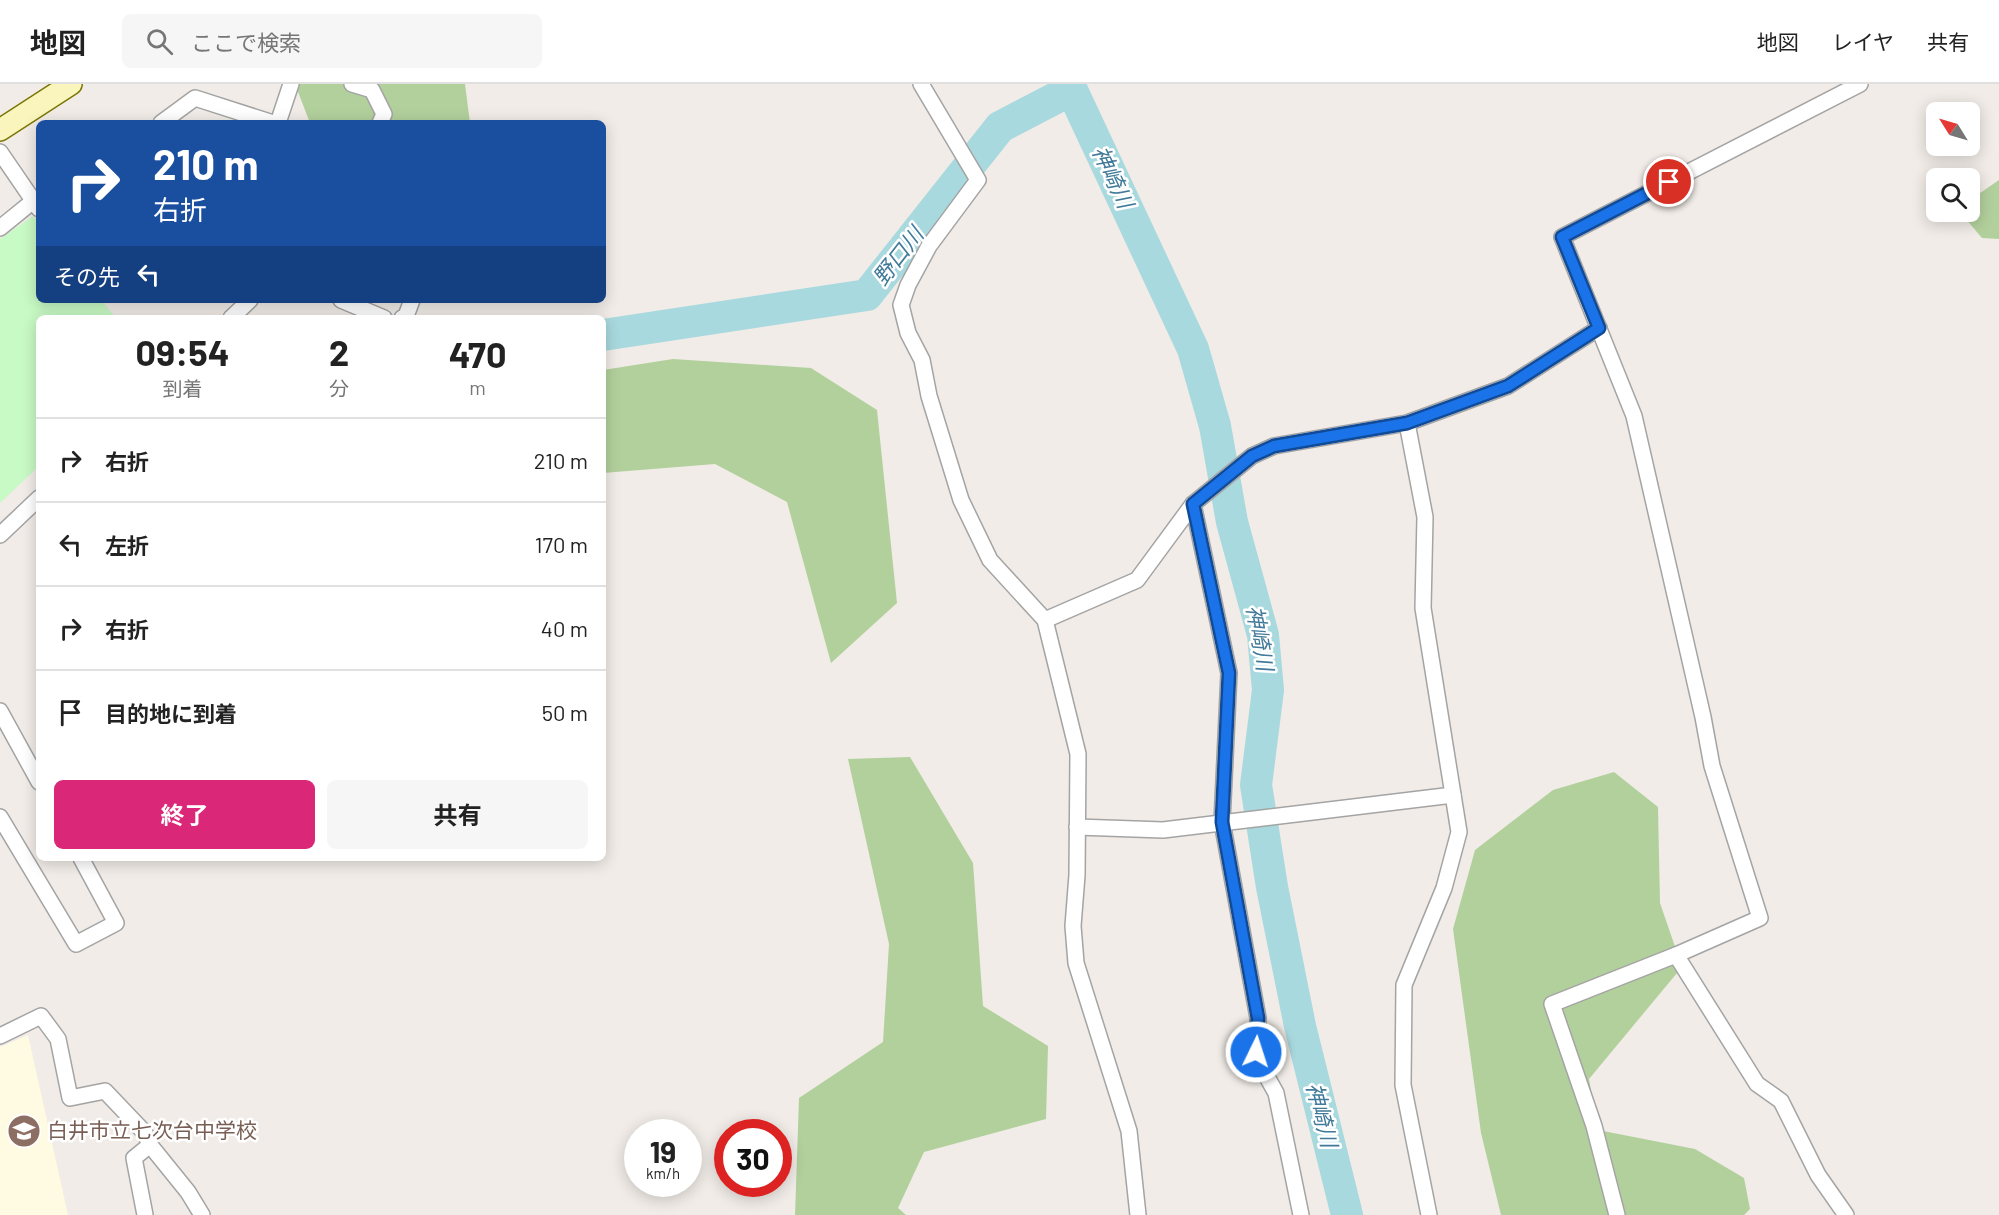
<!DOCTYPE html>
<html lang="ja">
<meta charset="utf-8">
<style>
:root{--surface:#fff;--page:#f6f6f6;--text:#222;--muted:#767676;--line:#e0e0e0;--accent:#db2777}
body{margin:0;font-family:Barlow,"Noto Sans JP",sans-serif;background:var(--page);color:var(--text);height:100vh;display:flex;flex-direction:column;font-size:22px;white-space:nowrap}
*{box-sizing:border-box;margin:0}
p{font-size:20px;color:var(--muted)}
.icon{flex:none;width:33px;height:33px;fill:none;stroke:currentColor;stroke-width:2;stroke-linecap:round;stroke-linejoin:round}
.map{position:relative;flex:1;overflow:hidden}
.panel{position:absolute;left:36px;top:231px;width:570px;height:546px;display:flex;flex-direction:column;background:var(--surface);border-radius:9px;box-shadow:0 3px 15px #0003}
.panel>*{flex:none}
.banner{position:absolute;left:36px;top:36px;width:570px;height:183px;border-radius:9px;box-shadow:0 3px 15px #0003;background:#1a4fa0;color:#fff;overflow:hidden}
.needle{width:39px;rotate:307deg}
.controls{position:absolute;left:1926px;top:18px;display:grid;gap:12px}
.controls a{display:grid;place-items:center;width:54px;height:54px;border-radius:9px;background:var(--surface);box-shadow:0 3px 15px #0003;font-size:30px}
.speed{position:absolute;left:624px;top:1035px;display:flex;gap:12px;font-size:30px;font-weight:700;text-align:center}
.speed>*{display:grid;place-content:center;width:78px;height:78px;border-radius:50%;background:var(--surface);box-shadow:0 3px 15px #0003;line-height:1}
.speed small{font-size:15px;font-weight:400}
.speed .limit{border:9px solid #d22;background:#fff;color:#111}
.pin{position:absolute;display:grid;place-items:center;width:51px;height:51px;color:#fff;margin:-26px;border:3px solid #fff;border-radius:50%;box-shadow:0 2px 6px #0007}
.me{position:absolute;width:66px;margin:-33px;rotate:4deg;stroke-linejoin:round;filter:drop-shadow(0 0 4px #0008)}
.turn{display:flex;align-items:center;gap:21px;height:126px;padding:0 18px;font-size:27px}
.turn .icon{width:78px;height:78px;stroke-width:2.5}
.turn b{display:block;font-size:42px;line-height:51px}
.then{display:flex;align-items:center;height:57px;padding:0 18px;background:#0003;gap:12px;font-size:22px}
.eta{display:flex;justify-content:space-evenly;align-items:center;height:102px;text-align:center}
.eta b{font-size:36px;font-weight:700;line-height:42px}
.action{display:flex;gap:12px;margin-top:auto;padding:12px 18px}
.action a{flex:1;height:69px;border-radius:9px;background:var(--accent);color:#fff;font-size:24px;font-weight:700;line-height:69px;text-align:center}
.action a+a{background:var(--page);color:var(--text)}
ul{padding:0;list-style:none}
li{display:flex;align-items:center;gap:18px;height:84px;padding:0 18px;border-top:2px solid var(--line)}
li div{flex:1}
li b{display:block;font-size:22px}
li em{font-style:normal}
header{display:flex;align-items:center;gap:36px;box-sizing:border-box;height:84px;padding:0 30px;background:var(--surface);border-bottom:2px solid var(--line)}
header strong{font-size:28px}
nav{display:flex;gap:33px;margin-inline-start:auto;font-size:21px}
.search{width:420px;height:54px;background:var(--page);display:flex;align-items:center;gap:15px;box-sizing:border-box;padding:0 21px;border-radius:9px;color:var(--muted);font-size:22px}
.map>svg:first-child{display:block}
.education{fill:#fffbe2}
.forest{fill:#b2d09c}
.park{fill:#c8fac5}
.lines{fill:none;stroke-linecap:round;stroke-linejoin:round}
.river{stroke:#a8d9de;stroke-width:32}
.street-casing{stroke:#a4a4a4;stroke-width:18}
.secondary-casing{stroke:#7b7704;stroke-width:24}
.street{stroke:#fff;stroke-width:15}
.secondary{stroke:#faf5bc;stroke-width:21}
.route-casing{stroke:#114b97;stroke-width:15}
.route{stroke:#1a73e8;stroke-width:10}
.labels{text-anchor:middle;stroke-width:5;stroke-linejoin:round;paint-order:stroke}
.education-label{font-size:21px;fill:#785e54;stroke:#fff;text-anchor:start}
.water-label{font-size:22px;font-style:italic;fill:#427a9a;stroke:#fff}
</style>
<header>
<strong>地図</strong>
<div class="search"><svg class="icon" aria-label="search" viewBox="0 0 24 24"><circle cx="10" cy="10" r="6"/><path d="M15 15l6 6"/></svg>ここで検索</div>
<nav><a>地図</a><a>レイヤ</a><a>共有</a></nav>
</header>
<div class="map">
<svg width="1999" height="1131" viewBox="0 0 1999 1131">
<rect width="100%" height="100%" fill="#f1ece7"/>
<polygon class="education" points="28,951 68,1131 0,1131 0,963"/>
<g class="forest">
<polygon points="295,0 465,0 470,39 310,39"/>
<polygon points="1999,96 1999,155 1982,154 1960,128 1970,128 1970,116"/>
<polygon points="673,275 811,284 877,326 897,519 831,579 787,418 715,380 603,389 603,286"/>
<polygon points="910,673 973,779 983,922 1048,962 1046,1035 924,1068 898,1124 906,1131 795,1131 799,1014 883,958 889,860 848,675"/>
<polygon points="1614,688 1658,723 1660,819 1682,883 1589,995 1598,1046 1695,1065 1744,1094 1750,1125 1744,1131 1501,1131 1481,1049 1453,845 1475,766 1553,706"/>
</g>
<polygon class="park" points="33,132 39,140 39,216 101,216 116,234 39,234 39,382 0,419 0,155"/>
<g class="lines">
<g class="river">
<polyline points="1069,0 1193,265 1215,342 1232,438 1263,551 1268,606 1256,701 1272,803 1300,942 1347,1131"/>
<polyline points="603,251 867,211 1000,43 1071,6"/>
</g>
<defs>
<g id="street">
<polyline points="352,0 372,6 384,30 380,39"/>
<polyline points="921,0 978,96 929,162 908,201 901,221 908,249 922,276 929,312 961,416 990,476 1045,536 1078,670 1077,791 1073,842 1076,879 1129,1047 1138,1131"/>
<polyline points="161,39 195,14 273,39"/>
<polyline points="278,39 291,0"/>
<polyline points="0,68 39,125"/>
<polyline points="0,144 32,118"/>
<polyline points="341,216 384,234"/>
<polyline points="231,234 250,216"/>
<polyline points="402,234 406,232 412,216"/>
<polyline points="1407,339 1425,433 1423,524 1459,748 1444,804 1404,901 1403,1001 1429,1131"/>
<polyline points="1193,420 1229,589 1222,738 1258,934 1257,975 1276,1009 1301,1131"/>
<polyline points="0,451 39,414"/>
<polyline points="1045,536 1137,496 1193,420 1252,372 1274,362 1407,339 1508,302 1599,244"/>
<polyline points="0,627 39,698"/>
<polyline points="0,733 76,860 116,839 81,774"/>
<polyline points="1077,743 1163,746 1453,711"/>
<polyline points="1676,871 1757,1000 1781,1017 1818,1091 1846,1131"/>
<polyline points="0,952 41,932 58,955 70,1014 105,1007 145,1049 150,1061 188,1108 202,1131"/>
<polyline points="145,1131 134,1074 150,1061"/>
<polyline points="1617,1131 1594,1042 1552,920 1676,871 1760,834 1712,682 1703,633 1634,332 1562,153 1860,0"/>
</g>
<polyline id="secondary" points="0,46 71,0"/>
</defs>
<use href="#street" class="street-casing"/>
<use href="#secondary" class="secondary-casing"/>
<use href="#street" class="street"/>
<use href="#secondary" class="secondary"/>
</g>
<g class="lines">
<defs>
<polyline id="route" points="1256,968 1258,934 1222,738 1229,589 1193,420 1252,372 1274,362 1407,339 1508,302 1599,244 1562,153 1669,98"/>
</defs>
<use href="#route" class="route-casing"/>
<use href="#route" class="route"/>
</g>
<defs>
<symbol id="school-disc" viewBox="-11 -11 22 22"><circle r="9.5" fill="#8d6e63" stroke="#fff"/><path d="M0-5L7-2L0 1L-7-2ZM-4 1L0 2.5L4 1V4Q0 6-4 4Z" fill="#fff"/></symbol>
</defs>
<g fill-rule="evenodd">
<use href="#school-disc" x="5" y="1028" width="38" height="38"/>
</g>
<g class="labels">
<g class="education-label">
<text x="47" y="1054">白井市立七次台中学校</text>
</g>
<g class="water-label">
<text transform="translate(1113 93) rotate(65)" y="8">神崎川</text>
<text transform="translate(898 172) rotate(-52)" y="8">野口川</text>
<text transform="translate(1260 554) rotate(80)" y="8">神崎川</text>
<text transform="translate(1322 1031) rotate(76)" y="8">神崎川</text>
</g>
</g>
</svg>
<div class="controls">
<a><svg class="needle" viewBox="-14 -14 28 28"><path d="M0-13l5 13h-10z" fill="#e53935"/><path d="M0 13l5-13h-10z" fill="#767676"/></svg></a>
<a><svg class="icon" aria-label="search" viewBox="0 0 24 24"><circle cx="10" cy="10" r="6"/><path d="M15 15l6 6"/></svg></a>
</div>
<div class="speed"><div>19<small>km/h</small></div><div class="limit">30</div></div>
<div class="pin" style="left:1669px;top:98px;background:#d93025"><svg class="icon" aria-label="arrive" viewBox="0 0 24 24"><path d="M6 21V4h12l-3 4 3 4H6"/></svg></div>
<svg class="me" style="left:1256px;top:968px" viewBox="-20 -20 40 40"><circle r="17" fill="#1a73e8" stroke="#fff" stroke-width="3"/><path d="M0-11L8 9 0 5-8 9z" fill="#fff"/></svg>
<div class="banner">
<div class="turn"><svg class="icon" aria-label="right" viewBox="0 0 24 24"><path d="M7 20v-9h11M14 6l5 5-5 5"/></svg><div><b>210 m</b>右折</div></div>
<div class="then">その先<svg class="icon" aria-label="left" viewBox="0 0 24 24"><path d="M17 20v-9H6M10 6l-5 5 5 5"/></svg></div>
</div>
<section class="panel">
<div class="eta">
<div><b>09:54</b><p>到着</p></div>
<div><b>2</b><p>分</p></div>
<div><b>470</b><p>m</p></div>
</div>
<ul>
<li><svg class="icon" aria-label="right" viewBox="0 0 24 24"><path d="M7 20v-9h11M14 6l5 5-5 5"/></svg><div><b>右折</b></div><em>210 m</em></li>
<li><svg class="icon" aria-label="left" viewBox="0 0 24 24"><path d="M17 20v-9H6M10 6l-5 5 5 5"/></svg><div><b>左折</b></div><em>170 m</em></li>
<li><svg class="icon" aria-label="right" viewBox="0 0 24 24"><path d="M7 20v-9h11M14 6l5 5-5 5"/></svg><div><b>右折</b></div><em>40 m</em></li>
<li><svg class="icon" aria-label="arrive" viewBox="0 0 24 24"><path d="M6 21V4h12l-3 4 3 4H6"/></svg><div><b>目的地に到着</b></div><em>50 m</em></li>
</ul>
<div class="action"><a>終了</a><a>共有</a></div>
</section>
</div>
